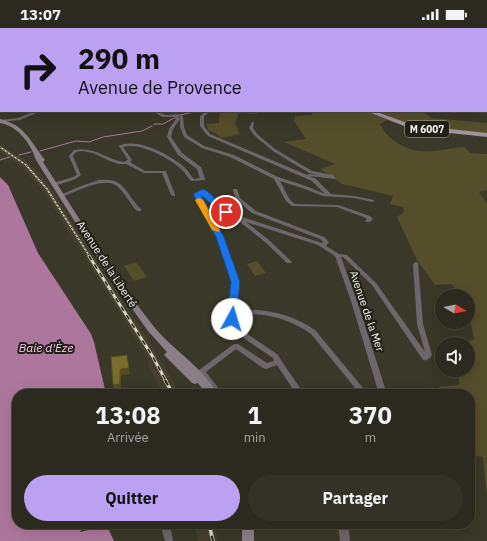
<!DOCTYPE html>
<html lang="fr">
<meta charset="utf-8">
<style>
:root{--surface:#2c2a1e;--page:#343227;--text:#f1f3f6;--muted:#a6a7a4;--line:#48463c;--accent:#bca0f2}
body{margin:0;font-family:"IBM Plex Sans",sans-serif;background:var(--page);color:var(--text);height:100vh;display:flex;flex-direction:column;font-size:15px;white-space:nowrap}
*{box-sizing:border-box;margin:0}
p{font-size:13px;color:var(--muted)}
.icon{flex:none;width:22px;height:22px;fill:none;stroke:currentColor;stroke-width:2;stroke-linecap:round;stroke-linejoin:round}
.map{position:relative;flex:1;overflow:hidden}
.drawer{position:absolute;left:12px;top:361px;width:463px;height:140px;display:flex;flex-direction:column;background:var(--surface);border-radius:16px;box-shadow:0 4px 16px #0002,0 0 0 1px var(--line)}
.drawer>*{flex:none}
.guide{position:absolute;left:0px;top:0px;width:487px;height:84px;box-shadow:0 4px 16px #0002,0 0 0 1px var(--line);background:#bca0f2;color:#111;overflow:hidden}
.needle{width:26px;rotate:100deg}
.controls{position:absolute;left:435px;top:261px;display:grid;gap:8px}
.controls a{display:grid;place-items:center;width:40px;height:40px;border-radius:50%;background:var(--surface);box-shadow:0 4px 16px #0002,0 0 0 1px var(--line);font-size:20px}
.pin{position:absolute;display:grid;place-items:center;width:34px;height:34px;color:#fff;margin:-17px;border:2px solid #fff;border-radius:50%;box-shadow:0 1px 4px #0007}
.me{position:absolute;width:44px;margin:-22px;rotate:6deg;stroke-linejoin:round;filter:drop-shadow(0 0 3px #0008)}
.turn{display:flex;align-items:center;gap:14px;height:84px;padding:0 12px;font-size:18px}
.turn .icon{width:52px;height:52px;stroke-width:2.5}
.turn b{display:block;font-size:28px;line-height:34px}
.eta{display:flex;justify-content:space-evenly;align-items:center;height:68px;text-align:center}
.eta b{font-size:24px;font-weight:800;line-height:28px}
.action{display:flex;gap:8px;margin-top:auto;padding:8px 12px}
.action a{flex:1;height:46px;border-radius:24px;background:var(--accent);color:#111;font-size:16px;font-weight:800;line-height:46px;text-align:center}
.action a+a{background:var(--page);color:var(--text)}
.status{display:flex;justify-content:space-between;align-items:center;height:28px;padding:0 20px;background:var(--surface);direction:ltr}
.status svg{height:11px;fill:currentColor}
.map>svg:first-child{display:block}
.built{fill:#44402a}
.green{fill:#544e2b}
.water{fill:#ad779d}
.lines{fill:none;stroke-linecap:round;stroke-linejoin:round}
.stream{stroke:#ad779d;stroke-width:1}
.street{fill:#6d666b;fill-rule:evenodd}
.secondary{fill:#8a7f87;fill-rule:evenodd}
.primary{fill:#a1939c;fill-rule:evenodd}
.rail-far2-casing{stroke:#d6d5ca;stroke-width:1.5}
.rail-far1-casing{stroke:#d6d5ca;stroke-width:3}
.rail-casing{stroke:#d6d5ca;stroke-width:3.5}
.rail-far2{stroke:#201f18;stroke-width:1;stroke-dasharray:2;stroke-linecap:butt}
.rail-far1{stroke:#201f18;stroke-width:1.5;stroke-dasharray:5;stroke-linecap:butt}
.rail{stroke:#201f18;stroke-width:2;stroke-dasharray:6;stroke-linecap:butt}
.shaded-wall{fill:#544c20}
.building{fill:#786d2d;stroke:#544c20}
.route{fill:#1a73e8;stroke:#114b97}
.slow{fill:#f59e0b}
.labels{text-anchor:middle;stroke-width:4;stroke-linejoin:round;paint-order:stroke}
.shield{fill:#201f18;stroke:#b5b4ab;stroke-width:1}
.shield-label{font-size:10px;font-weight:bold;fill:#f5f4ea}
.street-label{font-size:11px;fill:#f5f4ea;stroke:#201f18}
.water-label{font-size:12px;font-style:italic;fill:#ffcef0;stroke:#201f18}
</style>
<div class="status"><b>13:07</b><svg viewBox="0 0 49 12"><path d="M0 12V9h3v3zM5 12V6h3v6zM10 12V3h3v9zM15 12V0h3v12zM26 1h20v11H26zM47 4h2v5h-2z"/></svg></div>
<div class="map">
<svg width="487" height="513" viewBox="0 0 487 513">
<rect width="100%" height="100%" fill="#3a3828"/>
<g class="built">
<polygon points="0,116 26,133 37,143 53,163 105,246 151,316 174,355 178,366 163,366 149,339 148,330 44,164 23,140 0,123"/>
<polygon points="195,496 215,496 218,513 198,513"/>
</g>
<g class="green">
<polygon points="9,0 243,0 1,1"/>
<polygon points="245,0 452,0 452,1 249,1"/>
<polygon points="216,83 257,83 257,86 239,85 235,95 240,106 221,110 214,104 209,103 206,96 219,95 220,84"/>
<path d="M311,83H425L423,84L432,90L487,95V108C452,103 421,106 387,92L380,96C385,106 390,110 399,116C422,130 442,120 465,119L470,125L487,126V162L479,164L487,176V469L483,429L470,427V366H440L439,359L459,357L458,342H468V316H459L474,311L468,284V268H465L451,256L435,257L417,232L397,189L404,184L403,179L390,176L393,168L342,156L320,141L335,136L284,114L306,111L294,93L295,88L312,87Z"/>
<polygon points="257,233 266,245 255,248 247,236"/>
<polygon points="136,234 147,249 134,253 124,238"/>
</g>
<polygon class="water" points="0,149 8,157 38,225 91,306 94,314 106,366 17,366 17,496 98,496 82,500 80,504 107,498 114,513 0,513"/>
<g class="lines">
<g class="stream">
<polyline points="180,87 198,83"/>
<polyline points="154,96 163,96 176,89"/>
<polyline points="40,123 76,113 89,114 103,109 142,103 152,98"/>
<polyline points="19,127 31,124"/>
<polyline points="0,132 10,129"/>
</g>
<g class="street">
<polygon points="36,83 41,83 20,92 0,94 0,92 18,90"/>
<path d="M153,83C158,83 159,85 163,86C170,89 177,84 183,88L184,99L187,107L204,118L234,127L278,149L306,158L325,166L312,153L208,108L200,98V88L207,83H212L204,88V98L210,106L307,147L309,146L318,147L309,145L273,123L255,108L249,100L252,94H254L253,100L257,106L275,121L312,143L333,147L335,150V151L310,148L316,151L331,166L354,168L374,172V173L372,174L354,170L323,168L302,160L280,153L290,172L295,176L338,177L370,188L373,191L370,194H366L365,193L367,191L366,190L337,179L292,178L286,173L274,151L230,129L202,120L184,109L180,99V89L178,88L180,91L173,101L171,109L182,125L201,139L205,151V152L191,153C187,149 185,144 181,141C169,130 140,114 123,119L132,132L130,134L145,143H166L175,167V168H173L171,167L162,145H144L126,136H118L110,133L93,125L82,123L76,124L73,128L81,147C75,153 65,154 57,157H53V155L73,149L77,147L69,128L74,122C95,118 105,131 124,134L128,132L119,118C136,109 171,127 184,139C188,142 190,147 194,151L200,150L197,141L178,127L167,109L169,101L176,91L174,89H162Z"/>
<path d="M99,152C126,149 125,166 141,181V183H137L134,180C129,173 124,164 117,158C105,148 77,163 64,168H62L60,167L81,158Z"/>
<path d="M233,161H237L240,170L256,183L324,209L329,214L326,218L339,226L347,227L376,255L425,324L417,296L413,236L416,234L418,235L423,296L432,327C430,331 427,333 423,332L372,257L343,229H341L357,273L387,366H379L351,273L335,228L318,217L246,194L269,212L292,234L291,235H287L265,214L240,194L239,193L241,192C224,187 215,178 204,166L200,167L223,209L238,254L236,282C264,280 292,286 315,302L368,366H360L311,306C288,290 263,284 236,287L235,291L249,307L277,326L304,366H296L277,337L266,341L263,340L236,321L206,344L223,366H215L198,344L199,342L234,316H238L267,335L274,333L273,330L245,311L229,291L232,254L217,209L195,166V165L207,163L216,173L233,186L322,215L323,214L320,211L252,185L236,172L233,162Z"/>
<polygon points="187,363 196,364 197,366 183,366 184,364"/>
<polygon points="160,496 170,496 173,513 165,513"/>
<polygon points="338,496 348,496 350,513 340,513"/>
</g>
<g class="secondary">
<polygon points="475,0 480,0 481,1 476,1"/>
<rect x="486" y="2" width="1" height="2"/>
<rect x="486" y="36" width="1" height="3"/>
<path d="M0,91C25,97 30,113 45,132L43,134C78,188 114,249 155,300C173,322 204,340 217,366H206L198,355L195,356L192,355L164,327L167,324L148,303L111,251L36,132C31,116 18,98 0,95Z"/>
<rect x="242" y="496" width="12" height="17"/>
</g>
<polygon class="primary" points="366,83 374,83 413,97 487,105 487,109 412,101"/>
<defs>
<polyline id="rail-far2" points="0,119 26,137 47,161 90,229"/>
<polyline id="rail-far1" points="89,228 153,329 166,353"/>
<g id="rail">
<polyline points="165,352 173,366"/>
<polyline points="209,496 213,513"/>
</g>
</defs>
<use href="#rail-far2" class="rail-far2-casing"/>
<use href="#rail-far1" class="rail-far1-casing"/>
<use href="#rail" class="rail-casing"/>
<use href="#rail-far2" class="rail-far2"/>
<use href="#rail-far1" class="rail-far1"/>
<use href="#rail" class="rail"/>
</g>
<polygon class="shaded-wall" points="127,327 130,346 122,347 121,349 121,362 115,363 113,357"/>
<polygon class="building" points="127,327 129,340 121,341 120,343 120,356 113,357 111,329"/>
<polygon class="route" points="203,161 207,163 230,184 223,186 201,167 224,209 240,254 236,291 232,294 227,291 231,254 216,209 193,166"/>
<polygon class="slow" points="199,170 203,172 220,202 219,204 212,202 195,172"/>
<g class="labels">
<rect class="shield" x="405" y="93" width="44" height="16" rx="3"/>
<g class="shield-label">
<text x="427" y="105">M 6007</text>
</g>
<g class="street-label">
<text transform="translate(107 236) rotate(57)" y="4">Avenue de la Liberté</text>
<text transform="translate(367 283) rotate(71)" y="4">Avenue de la Mer</text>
</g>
<g class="water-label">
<text x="46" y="324">Baie d'Èze</text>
</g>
</g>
</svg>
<div class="controls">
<a><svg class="needle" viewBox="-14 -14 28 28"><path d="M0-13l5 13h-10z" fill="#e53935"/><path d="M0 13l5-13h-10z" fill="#a6a7a4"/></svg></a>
<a><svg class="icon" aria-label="sound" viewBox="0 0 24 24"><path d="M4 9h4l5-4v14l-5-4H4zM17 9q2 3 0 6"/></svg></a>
</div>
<div class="pin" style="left:226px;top:184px;background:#d93025"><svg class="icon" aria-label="arrive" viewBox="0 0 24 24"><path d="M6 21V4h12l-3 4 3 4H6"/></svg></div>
<svg class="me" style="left:232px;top:291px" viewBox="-20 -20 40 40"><circle r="19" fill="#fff"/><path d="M0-13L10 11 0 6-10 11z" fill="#1a73e8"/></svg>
<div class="guide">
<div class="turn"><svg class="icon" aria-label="right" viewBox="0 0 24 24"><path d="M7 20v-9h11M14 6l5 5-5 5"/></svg><div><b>290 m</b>Avenue de Provence</div></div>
</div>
<section class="drawer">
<div class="eta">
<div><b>13:08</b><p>Arrivée</p></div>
<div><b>1</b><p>min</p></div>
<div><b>370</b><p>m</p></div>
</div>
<div class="action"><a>Quitter</a><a>Partager</a></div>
</section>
</div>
